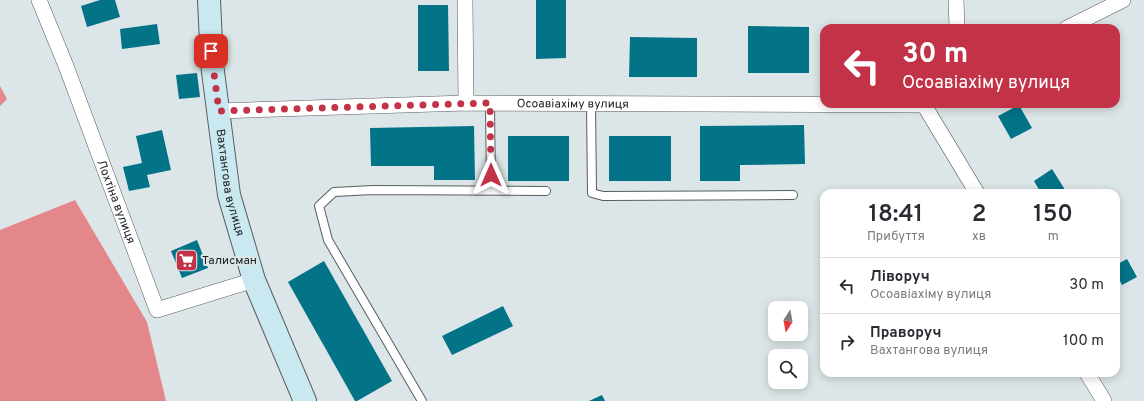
<!DOCTYPE html>
<html lang="uk">
<meta charset="utf-8">
<style>
:root{--surface:#fff;--page:#f7f7f7;--text:#2b2b33;--muted:#7c7c81;--line:#e1e1e2}
body{margin:0;font-family:Overpass,sans-serif;background:var(--page);color:var(--text);height:100vh;display:flex;flex-direction:column;font-size:15px;white-space:nowrap}
*{box-sizing:border-box;margin:0}
p{font-size:13px;color:var(--muted)}
.icon{flex:none;width:22px;height:22px;fill:none;stroke:currentColor;stroke-width:2;stroke-linecap:round;stroke-linejoin:round}
.map{position:relative;flex:1;overflow:hidden}
.details{position:absolute;left:820px;top:189px;width:300px;height:188px;display:flex;flex-direction:column;background:var(--surface);border-radius:12px;box-shadow:0 2px 10px #0003}
.details>*{flex:none}
.guide{position:absolute;left:820px;top:24px;width:300px;height:84px;border-radius:12px;box-shadow:0 2px 10px #0003;background:#c33348;color:#fff;overflow:hidden}
.needle{width:26px;rotate:191deg}
.buttons{position:absolute;left:768px;top:301px;display:grid;gap:8px}
.buttons a{display:grid;place-items:center;width:40px;height:40px;border-radius:8px;background:var(--surface);box-shadow:0 2px 10px #0003;font-size:20px}
.pin{position:absolute;display:grid;place-items:center;width:34px;height:34px;color:#fff;margin:-17px;border-radius:8px;box-shadow:0 2px 6px #0006}
.me{position:absolute;width:44px;margin:-22px;rotate:0deg;stroke-linejoin:round;filter:drop-shadow(0 0 3px #0008)}
.turn{display:flex;align-items:center;gap:14px;height:84px;padding:0 16px;font-size:18px}
.turn .icon{width:52px;height:52px;stroke-width:2.5}
.turn b{display:block;font-size:28px;line-height:34px}
.eta{display:flex;justify-content:space-evenly;align-items:center;height:68px;text-align:center}
.eta b{font-size:24px;font-weight:600;line-height:28px}
ul{padding:0;list-style:none}
li{display:flex;align-items:center;gap:12px;height:56px;padding:0 16px;border-top:1px solid var(--line)}
li div{flex:1}
li b{display:block;font-size:15px}
li em{font-style:normal}
.map>svg:first-child{display:block}
.forest{fill:#e4878b}
.building{fill:#037388}
.lines{fill:none;stroke-linecap:round;stroke-linejoin:round}
.service-casing{stroke:#575e60;stroke-width:10}
.minor-casing{stroke:#575e60;stroke-width:16}
.secondary-casing{stroke:#575e60;stroke-width:24}
.service{stroke:#fff;stroke-width:8}
.minor{stroke:#fff;stroke-width:15}
.secondary{stroke:#c9e8f0;stroke-width:22}
.route{stroke:#c33348;stroke-width:7;stroke-dasharray:0 12.6}
.labels{text-anchor:middle;stroke-width:4;stroke-linejoin:round;paint-order:stroke}
.street-label{font-size:12px;fill:#202324;stroke:#dce5e7}
.poi-label{font-size:12px;fill:#202324;stroke:#dce5e7;text-anchor:start}
</style>
<div class="map">
<svg width="1144" height="401" viewBox="0 0 1144 401">
<rect width="100%" height="100%" fill="#dce5e7"/>
<g class="forest">
<polygon points="0,86 7,99 0,106"/>
<polygon points="75,200 147,322 166,401 0,401 0,230"/>
</g>
<g class="building">
<polygon points="100,0 115,0 120,17 87,27 81,6"/>
<polygon points="536,0 566,0 566,58 536,59"/>
<polygon points="418,5 448,5 449,71 418,71"/>
<polygon points="157,24 160,44 122,49 120,29"/>
<polygon points="748,26 809,27 809,73 748,73"/>
<polygon points="630,37 697,38 697,77 629,77"/>
<polygon points="197,73 200,97 179,99 176,75"/>
<polygon points="1019,105 1032,128 1011,139 998,116"/>
<polygon points="804,125 805,164 740,165 740,181 700,181 700,126"/>
<polygon points="474,126 475,180 434,180 434,166 371,166 370,128"/>
<polygon points="162,130 171,170 147,175 150,187 129,191 123,167 142,163 136,136"/>
<rect x="508" y="136" width="61" height="45"/>
<rect x="609" y="136" width="62" height="45"/>
<polygon points="1052,169 1067,193 1041,193 1034,181"/>
<polygon points="197,240 208,268 182,278 171,251"/>
<polygon points="1127,259 1137,277 1122,285 1116,273 1116,265"/>
<polygon points="324,261 392,381 357,401 355,401 288,282"/>
<polygon points="503,306 513,326 452,355 442,336"/>
<polygon points="602,395 605,401 589,401"/>
</g>
<g class="lines">
<defs>
<g id="service">
<polyline points="490,103 491,190"/>
<polyline points="591,103 592,193 603,196 793,195"/>
<polyline points="422,401 328,240 319,206 334,192 373,190 546,191"/>
</g>
<g id="minor">
<path id="s1" d="M39,0L66,66L157,310L254,280"/>
<polyline points="465,0 466,103"/>
<polyline points="956,0 957,28"/>
<polyline points="1067,28 1123,0"/>
<polyline points="924,105 977,193"/>
<path id="s2" d="M219,111L466,103L924,105L926,104"/>
<polyline points="1087,373 1104,401"/>
</g>
<g id="secondary">
<path id="s3" d="M209,0L212,64L229,195L254,280L305,401"/>
</g>
</defs>
<use href="#service" class="service-casing"/>
<use href="#minor" class="minor-casing"/>
<use href="#secondary" class="secondary-casing"/>
<use href="#service" class="service"/>
<use href="#minor" class="minor"/>
<use href="#secondary" class="secondary"/>
</g>
<g class="lines">
<polyline class="route" points="211,51 219,111 490,103 491,175"/>
</g>
<defs>
<symbol id="supermarket-square" viewBox="-11 -11 22 22"><rect x="-9" y="-9" width="18" height="18" rx="4" fill="#c33348" stroke="#dce5e7"/><path d="M-6-5.5h2.5l.6 2H6L4.5 2H-2.5L-4.4-4H-6ZM-1.5 3.2a1.3 1.3 0 1 0 .1 0ZM3 3.2a1.3 1.3 0 1 0 .1 0Z" fill="#fff"/></symbol>
</defs>
<g fill-rule="evenodd">
<use href="#supermarket-square" x="174" y="248" width="25" height="25"/>
</g>
<g class="labels">
<g class="street-label">
<text dy="4" stroke="none"><textPath href="#s2" startOffset="354">Осоавіахіму вулиця</textPath></text>
<text dy="4" stroke="none"><textPath href="#s3" startOffset="184">Вахтангова вулиця</textPath></text>
<text dy="4" stroke="none"><textPath href="#s1" startOffset="216">Лохтіна вулиця</textPath></text>
</g>
<g class="poi-label">
<text x="202" y="264">Талисман</text>
</g>
</g>
</svg>
<div class="buttons">
<a><svg class="needle" viewBox="-14 -14 28 28"><path d="M0-13l5 13h-10z" fill="#e53935"/><path d="M0 13l5-13h-10z" fill="#7c7c81"/></svg></a>
<a><svg class="icon" aria-label="search" viewBox="0 0 24 24"><circle cx="10" cy="10" r="6"/><path d="M15 15l6 6"/></svg></a>
</div>
<div class="pin" style="left:211px;top:51px;background:#d93025"><svg class="icon" aria-label="arrive" viewBox="0 0 24 24"><path d="M6 21V4h12l-3 4 3 4H6"/></svg></div>
<svg class="me" style="left:491px;top:175px" viewBox="-20 -20 40 40"><path d="M0-17L14 15 0 8-14 15z" fill="#c33348" stroke="#fff" stroke-width="4"/></svg>
<div class="guide">
<div class="turn"><svg class="icon" aria-label="left" viewBox="0 0 24 24"><path d="M17 20v-9H6M10 6l-5 5 5 5"/></svg><div><b>30 m</b>Осоавіахіму вулиця</div></div>
</div>
<section class="details">
<div class="eta">
<div><b>18:41</b><p>Прибуття</p></div>
<div><b>2</b><p>хв</p></div>
<div><b>150</b><p>m</p></div>
</div>
<ul>
<li><svg class="icon" aria-label="left" viewBox="0 0 24 24"><path d="M17 20v-9H6M10 6l-5 5 5 5"/></svg><div><b>Ліворуч</b><p>Осоавіахіму вулиця</p></div><em>30 m</em></li>
<li><svg class="icon" aria-label="right" viewBox="0 0 24 24"><path d="M7 20v-9h11M14 6l5 5-5 5"/></svg><div><b>Праворуч</b><p>Вахтангова вулиця</p></div><em>100 m</em></li>
</ul>
</section>
</div>
